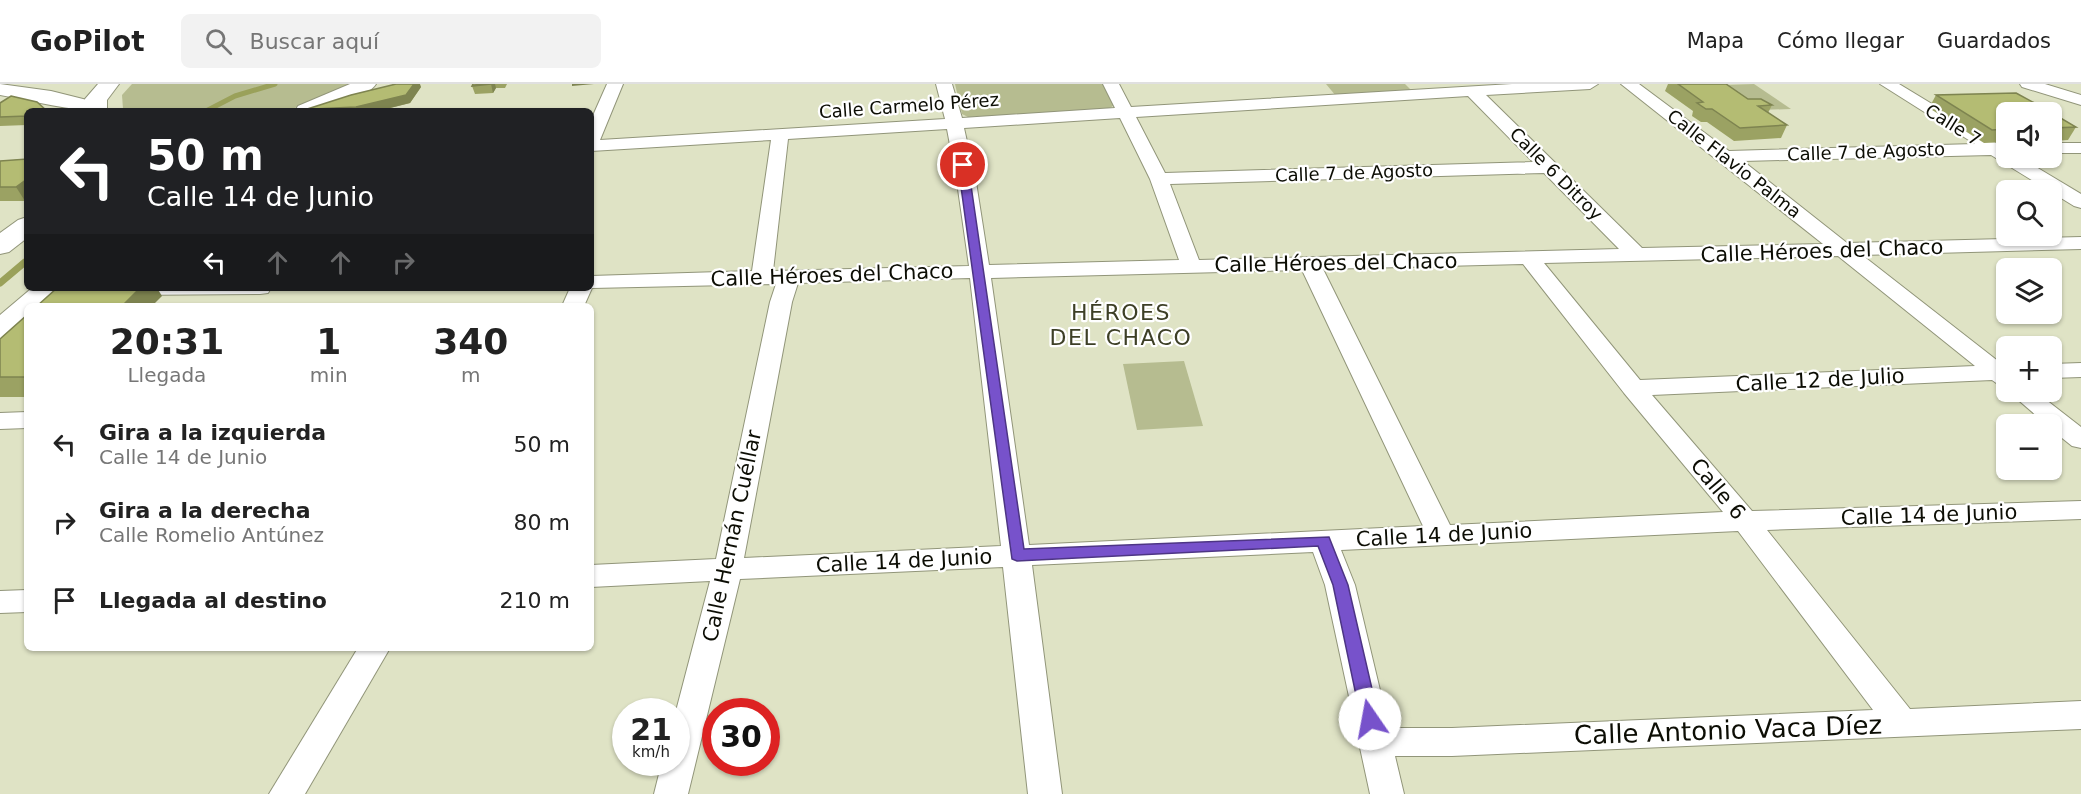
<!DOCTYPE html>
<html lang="es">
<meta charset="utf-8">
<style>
:root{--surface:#fff;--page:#f2f2f2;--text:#222;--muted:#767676;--line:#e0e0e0}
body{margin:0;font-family:"DejaVu Sans",sans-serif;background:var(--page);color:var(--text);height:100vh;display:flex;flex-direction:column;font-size:22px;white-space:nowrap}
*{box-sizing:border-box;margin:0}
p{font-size:20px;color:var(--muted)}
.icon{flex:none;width:33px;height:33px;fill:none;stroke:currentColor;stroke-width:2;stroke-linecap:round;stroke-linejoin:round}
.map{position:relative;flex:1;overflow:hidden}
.drawer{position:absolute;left:24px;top:219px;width:570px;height:348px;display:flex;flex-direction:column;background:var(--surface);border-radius:9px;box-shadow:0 2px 4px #0004}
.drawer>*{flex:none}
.banner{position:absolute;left:24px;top:24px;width:570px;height:183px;border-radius:9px;box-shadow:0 2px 4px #0004;background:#202124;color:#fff;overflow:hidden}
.controls{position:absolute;left:1996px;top:18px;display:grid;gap:12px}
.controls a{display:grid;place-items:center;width:66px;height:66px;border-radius:9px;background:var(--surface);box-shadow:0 2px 4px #0004;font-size:30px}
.speed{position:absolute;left:612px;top:614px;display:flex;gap:12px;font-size:30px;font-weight:700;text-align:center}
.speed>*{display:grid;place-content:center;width:78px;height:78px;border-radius:50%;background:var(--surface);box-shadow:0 2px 4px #0004;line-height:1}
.speed small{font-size:15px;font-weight:400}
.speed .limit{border:9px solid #d22;background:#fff;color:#111}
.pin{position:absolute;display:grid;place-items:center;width:51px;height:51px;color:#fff;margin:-26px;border:3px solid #fff;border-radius:50%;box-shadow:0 2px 6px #0007}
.me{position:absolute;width:66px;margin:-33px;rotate:348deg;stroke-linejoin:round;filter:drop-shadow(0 0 4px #0008)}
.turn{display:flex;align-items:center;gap:21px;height:126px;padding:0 24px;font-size:27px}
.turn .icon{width:78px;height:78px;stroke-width:2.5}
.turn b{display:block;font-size:42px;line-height:51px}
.lanes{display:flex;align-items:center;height:57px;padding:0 24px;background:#0003;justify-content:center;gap:30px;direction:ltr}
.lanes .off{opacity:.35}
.eta{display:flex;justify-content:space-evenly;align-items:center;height:102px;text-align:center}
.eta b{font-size:36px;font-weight:800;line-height:42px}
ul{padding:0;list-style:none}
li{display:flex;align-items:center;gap:18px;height:78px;padding:0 24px}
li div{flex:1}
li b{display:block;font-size:22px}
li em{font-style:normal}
header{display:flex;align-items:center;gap:36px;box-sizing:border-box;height:84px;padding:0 30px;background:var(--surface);border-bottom:2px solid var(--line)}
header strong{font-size:28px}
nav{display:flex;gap:33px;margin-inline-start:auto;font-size:21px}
.search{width:420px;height:54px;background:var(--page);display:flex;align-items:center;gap:15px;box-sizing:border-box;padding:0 21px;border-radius:9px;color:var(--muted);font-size:22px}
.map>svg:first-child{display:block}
.green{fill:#b6bc90}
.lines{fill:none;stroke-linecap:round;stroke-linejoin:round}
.stream-far1{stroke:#9aa15a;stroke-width:5}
.stream{stroke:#9aa15a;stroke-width:7}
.minor-casing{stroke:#919579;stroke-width:2}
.secondary-casing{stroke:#919579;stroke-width:2}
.trunk-casing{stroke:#919579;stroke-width:2}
.minor{fill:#fff;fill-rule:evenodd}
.secondary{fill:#fff;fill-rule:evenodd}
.trunk{fill:#fff;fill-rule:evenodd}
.wall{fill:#9ba263}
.shaded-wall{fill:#7e8450}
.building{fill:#b4bc73;stroke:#7e8450;stroke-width:1.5}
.route{fill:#7752cb;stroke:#4d3584;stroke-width:1.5}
.labels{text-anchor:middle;stroke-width:4.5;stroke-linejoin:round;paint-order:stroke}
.far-street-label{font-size:18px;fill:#0c0d04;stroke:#fff}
.street-label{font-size:21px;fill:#0c0d04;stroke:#fff}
.neighbourhood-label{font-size:22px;letter-spacing:1.5px;fill:#3d3f26;stroke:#fff}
.near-street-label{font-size:26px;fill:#0c0d04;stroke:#fff}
</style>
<header>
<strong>GoPilot</strong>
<div class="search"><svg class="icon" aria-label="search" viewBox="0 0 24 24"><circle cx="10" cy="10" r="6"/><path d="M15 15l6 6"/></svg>Buscar aquí</div>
<nav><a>Mapa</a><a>Cómo llegar</a><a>Guardados</a></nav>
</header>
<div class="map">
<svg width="2081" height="710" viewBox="0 0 2081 710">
<rect width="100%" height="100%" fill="#dfe3c5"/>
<g class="green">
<polygon points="132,0 356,0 287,27 127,27 123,25 122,11"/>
<polygon points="955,0 1106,0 1115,21 1106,26 968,33 962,30"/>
<polygon points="1326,0 1405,0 1412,7 1336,12"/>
<polygon points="1754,0 1791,25 1758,26 1721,1"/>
<polygon points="1184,277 1203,342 1137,346 1123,280"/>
</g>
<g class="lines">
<g class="stream-far1">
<polyline points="206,27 235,12 275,0"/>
<polyline points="23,179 27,176"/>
</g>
<polyline class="stream" points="0,199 25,178"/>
<defs>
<g id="minor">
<path d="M607,0H623L600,56L945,35L936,0H952L962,34L1115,24L1103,0H1119L1131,23L1512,0H1598L1590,5L1486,11L1642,164L1823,160L1621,0H1639L1729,67L1975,60L1880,0H1899L1998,60H2007V74H2021L2081,110V124L2074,122L1991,71L1743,77L1847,159L2081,153V165L1862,171L2003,281H2007V303L1999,301L1992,296L1652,311L1752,427L2081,417V435L1767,446L1910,625L2081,617V645L1452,672H1395L1404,710H1370L1325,501L1313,468L1032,481L1062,710H1028L1003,483L740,495L688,710H654L662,678H676V627L710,497L591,503V481L716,475L770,218L776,200L592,204L584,222H562L570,204H591V192L752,187L771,56L591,67V36ZM1468,12L1533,78L1165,89L1136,33ZM1120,34L1150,95L1179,176L989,181L976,98L964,44ZM947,45L957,98L969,182L773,187L788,55ZM1544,89L1619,165L1199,176L1170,100ZM1838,172L1975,282L1640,296L1544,179ZM1523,180L1624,309L1723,428L1450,441L1323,185ZM1302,186L1423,442L1029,461L991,194ZM970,194L1001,462L744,474L792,218L798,199ZM1738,447L1873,626L1452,644H1389L1355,501L1341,466Z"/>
<polygon points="2020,0 2045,0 2081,11 2081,21 2022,3"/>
<rect x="2052" y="59" width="29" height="10"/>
<polygon points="112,204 271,204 268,209 260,210 122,211 114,210"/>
<polygon points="2081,279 2081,293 2052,294 2052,280"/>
<polygon points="2009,308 2036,308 2081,343 2081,364 2072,362 2052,346 2052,340 2046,340"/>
<polygon points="27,328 27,344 0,345 0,329"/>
<polygon points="27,506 27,528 0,529 0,507"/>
<polygon points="358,564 390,564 305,710 269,710"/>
</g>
<path id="secondary" d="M0,0L51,7L103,20L106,25L104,27C69,27 35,17 0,11Z"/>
<g id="trunk">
<polygon points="98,0 119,0 107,16 107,27 85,27 85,15"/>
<path d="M350,0H376C370,10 337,25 325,27C315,28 305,27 295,27L298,22Z"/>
<polygon points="27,133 27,154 9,168 0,170 0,149 18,136"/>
<polygon points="32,204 63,204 45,222 27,222 27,238 10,252 0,255 0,231"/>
</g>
</defs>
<use href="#minor" class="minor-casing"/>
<use href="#secondary" class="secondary-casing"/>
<use href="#trunk" class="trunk-casing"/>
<use href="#minor" class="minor"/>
<use href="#secondary" class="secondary"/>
<use href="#trunk" class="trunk"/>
</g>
<g class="wall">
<polygon points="473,0 507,0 505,4 496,4 493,9 475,10 472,2"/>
<polygon points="1668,0 1726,0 1748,15 1772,21 1768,29 1787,41 1781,54 1734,57 1707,38 1701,38 1692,32 1693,27 1665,7"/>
<polygon points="421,3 410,19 378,27 301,27"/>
<polygon points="1936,11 2007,28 2007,58 1984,59 1929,24"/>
<polygon points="0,19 27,27 27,41 0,42"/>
<polygon points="2052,29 2076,43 2068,56 2052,57"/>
<polygon points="27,75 25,117 0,117 0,77"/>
<polygon points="27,231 27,313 0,313 0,255"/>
</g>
<g class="shaded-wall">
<polygon points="414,0 420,0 421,3 410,19 378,27 357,27 356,23"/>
<polygon points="491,0 495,0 496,4 493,9"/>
<polygon points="572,0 594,0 572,2"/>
<polygon points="27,95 27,115 25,117 16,103"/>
<polygon points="140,204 157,204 162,212 152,222 122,222"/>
</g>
<g class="building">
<polygon points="396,0 414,0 406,11 356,23 313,25 310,27 301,27 351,11"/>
<polygon points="473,0 491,0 472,2"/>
<polygon points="1678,0 1726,0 1748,15 1761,15 1772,21 1758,22 1787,41 1740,44 1712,25 1706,25 1697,19 1703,18"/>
<polygon points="2016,9 2051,28 2007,28 2007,45 1992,46 1936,11"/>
<polygon points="11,12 37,18 47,27 27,27 27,32 0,33 0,19"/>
<polygon points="2052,29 2076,43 2052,44"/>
<polygon points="27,75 27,95 16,103 0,103 0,77"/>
<polygon points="57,204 140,204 122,222 37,222"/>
<polygon points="27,231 27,293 0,293 0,255"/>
</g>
<polygon class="route" points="963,78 968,81 1024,465 1329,453 1348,501 1379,635 1376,640 1370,643 1364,640 1361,635 1333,501 1318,462 1017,477 1012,475 958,81"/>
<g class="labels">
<g class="far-street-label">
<text transform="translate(909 22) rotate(-4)" y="6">Calle Carmelo Pérez</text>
<text transform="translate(1953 41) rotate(32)" y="6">Calle 7</text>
<text transform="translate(1866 68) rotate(-2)" y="6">Calle 7 de Agosto</text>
<text transform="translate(1734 80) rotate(38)" y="6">Calle Flavio Palma</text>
<text transform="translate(1354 89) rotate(-2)" y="6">Calle 7 de Agosto</text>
<text transform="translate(1556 90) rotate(45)" y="6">Calle 6 Ditroy</text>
</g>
<g class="street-label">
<text transform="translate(1822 167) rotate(-2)" y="7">Calle Héroes del Chaco</text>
<text transform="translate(1336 179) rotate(-1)" y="7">Calle Héroes del Chaco</text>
<text transform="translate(832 191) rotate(-2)" y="7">Calle Héroes del Chaco</text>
<text transform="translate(1820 296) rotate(-3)" y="7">Calle 12 de Julio</text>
<text transform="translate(1718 405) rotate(50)" y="7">Calle 6</text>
<text transform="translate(1929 431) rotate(-2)" y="7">Calle 14 de Junio</text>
<text transform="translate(1444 451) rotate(-3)" y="7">Calle 14 de Junio</text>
<text transform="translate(732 452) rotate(-78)" y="7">Calle Hernán Cuéllar</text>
<text transform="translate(904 477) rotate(-3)" y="7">Calle 14 de Junio</text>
</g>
<g class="neighbourhood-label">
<text x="1121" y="236">HÉROES<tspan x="1121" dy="25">DEL CHACO</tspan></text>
</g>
<g class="near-street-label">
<text transform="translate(1728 646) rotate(-2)" y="9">Calle Antonio Vaca Díez</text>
</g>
</g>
</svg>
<div class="controls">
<a><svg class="icon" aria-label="sound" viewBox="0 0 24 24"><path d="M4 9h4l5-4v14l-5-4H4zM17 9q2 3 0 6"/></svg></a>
<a><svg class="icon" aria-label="search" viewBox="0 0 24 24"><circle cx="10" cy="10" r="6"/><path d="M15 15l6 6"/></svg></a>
<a><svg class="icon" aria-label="layers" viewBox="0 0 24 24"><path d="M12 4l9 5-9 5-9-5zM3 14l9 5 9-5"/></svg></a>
<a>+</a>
<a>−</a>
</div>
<div class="speed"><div>21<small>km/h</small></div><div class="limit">30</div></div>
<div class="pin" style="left:963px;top:81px;background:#d93025"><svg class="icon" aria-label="arrive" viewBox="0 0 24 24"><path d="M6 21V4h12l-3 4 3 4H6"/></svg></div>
<svg class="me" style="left:1370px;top:635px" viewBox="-20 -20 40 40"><circle r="19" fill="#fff"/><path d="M0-13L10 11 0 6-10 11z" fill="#7752cb"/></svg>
<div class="banner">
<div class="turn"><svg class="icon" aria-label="left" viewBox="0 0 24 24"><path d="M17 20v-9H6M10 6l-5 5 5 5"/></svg><div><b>50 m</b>Calle 14 de Junio</div></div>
<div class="lanes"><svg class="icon" aria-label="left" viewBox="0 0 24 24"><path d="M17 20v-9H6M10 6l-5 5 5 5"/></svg><svg class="icon off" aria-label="ahead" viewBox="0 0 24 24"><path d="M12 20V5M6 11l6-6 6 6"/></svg><svg class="icon off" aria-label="ahead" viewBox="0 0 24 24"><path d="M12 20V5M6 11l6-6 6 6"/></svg><svg class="icon off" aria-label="right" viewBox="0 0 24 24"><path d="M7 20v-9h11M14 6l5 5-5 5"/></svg></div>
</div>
<section class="drawer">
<div class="eta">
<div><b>20:31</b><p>Llegada</p></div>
<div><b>1</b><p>min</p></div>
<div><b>340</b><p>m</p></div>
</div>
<ul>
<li><svg class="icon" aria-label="left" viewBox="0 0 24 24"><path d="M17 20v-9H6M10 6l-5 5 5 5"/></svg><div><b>Gira a la izquierda</b><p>Calle 14 de Junio</p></div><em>50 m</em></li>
<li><svg class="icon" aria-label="right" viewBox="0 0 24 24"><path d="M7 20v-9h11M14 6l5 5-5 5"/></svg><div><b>Gira a la derecha</b><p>Calle Romelio Antúnez</p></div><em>80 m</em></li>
<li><svg class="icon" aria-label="arrive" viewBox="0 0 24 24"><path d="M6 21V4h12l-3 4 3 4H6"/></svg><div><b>Llegada al destino</b></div><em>210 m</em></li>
</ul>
</section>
</div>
